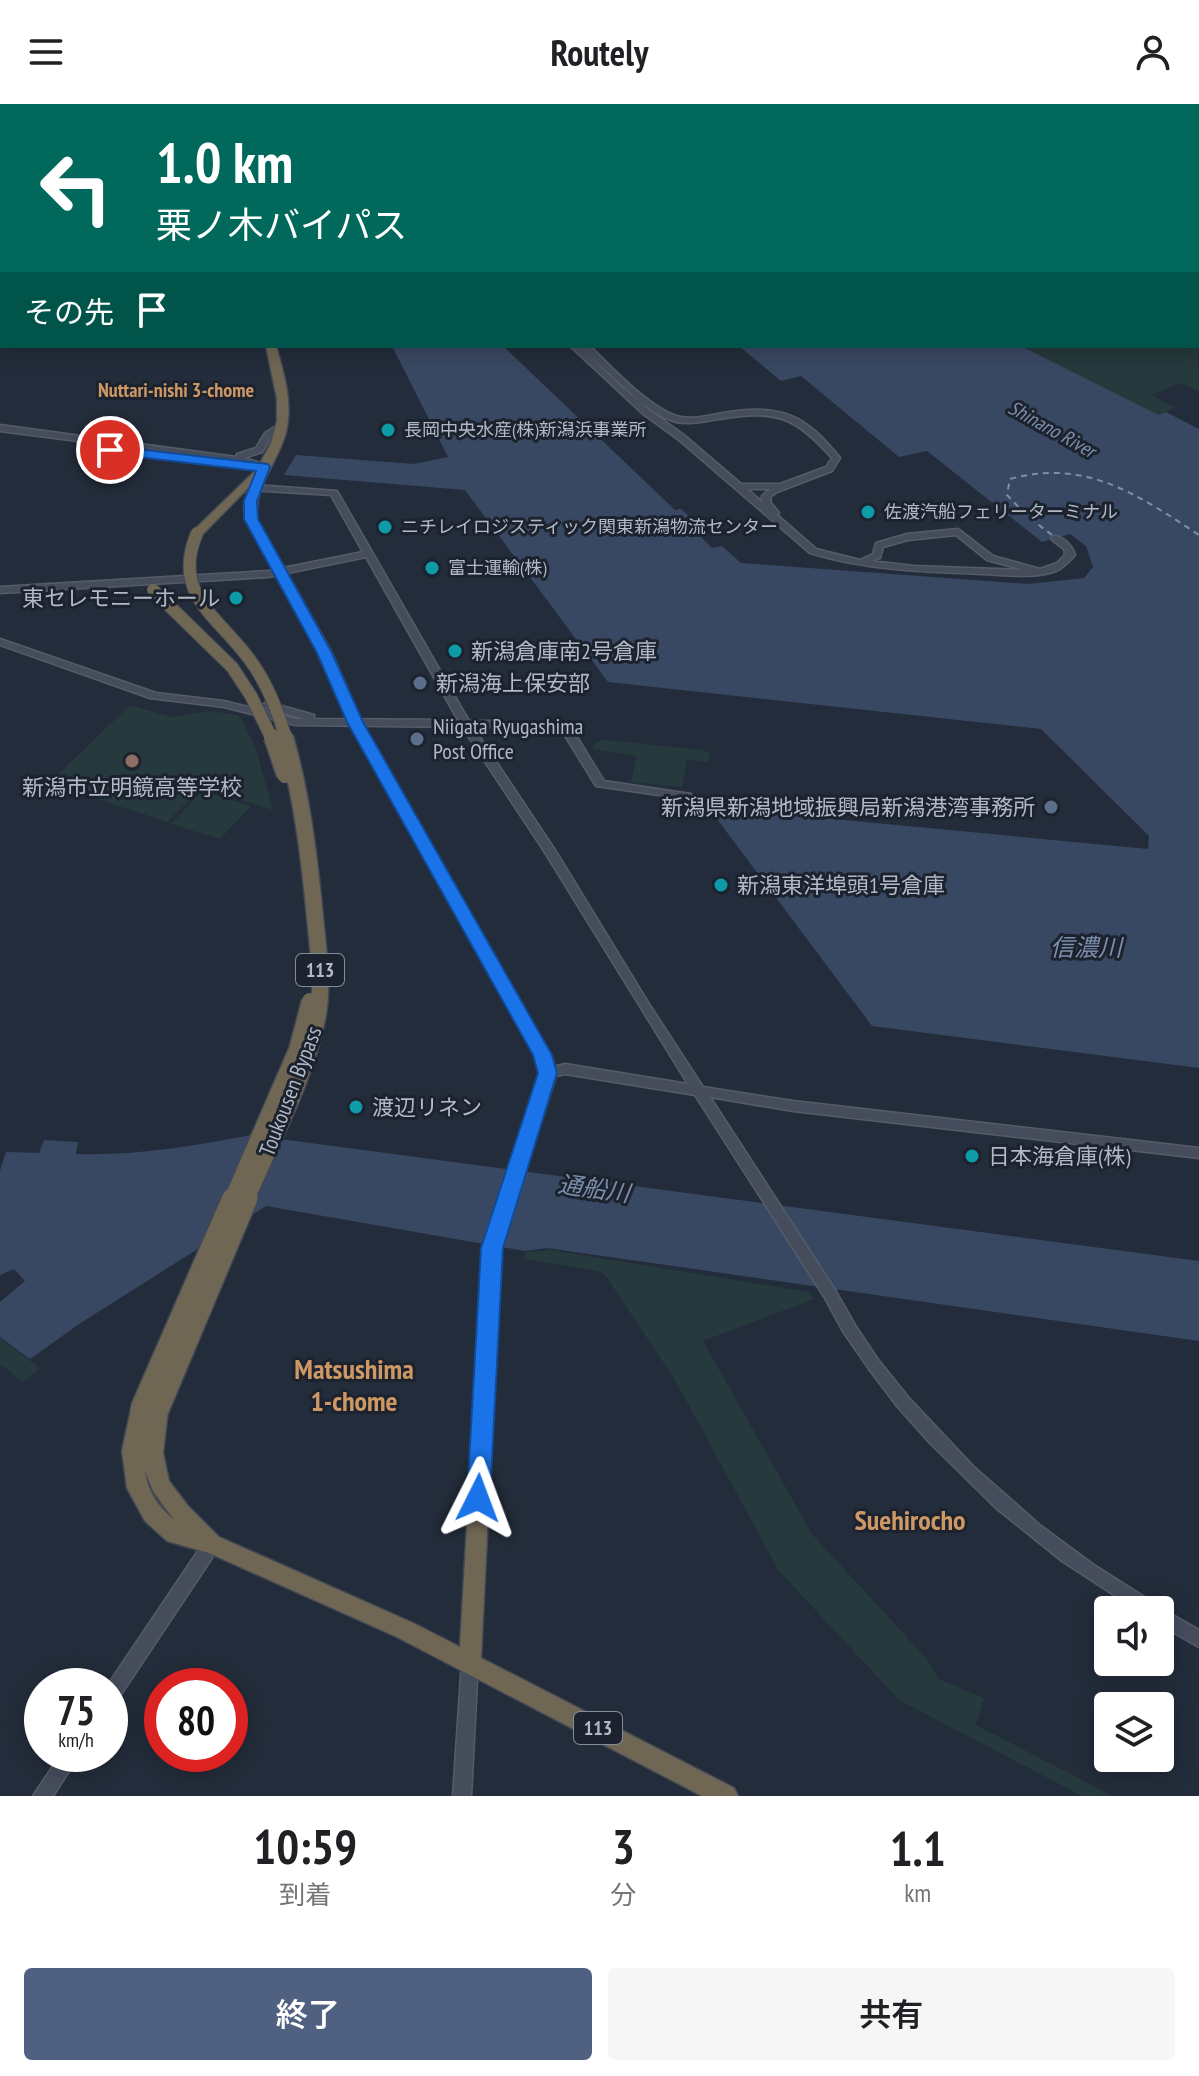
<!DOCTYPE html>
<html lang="ja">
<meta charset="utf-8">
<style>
:root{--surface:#fff;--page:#f6f6f6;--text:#202124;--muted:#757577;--accent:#506081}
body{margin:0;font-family:"PT Sans Narrow","Noto Sans JP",sans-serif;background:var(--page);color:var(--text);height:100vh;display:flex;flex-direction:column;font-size:30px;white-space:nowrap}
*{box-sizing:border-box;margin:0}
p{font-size:26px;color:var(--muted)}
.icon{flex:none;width:44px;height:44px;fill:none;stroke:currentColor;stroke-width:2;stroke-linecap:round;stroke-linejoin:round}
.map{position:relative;height:1692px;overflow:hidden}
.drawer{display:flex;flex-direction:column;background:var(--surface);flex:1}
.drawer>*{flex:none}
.hud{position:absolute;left:0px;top:0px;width:1200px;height:244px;box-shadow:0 4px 20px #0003;background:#00695c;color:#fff;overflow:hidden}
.buttons{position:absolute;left:1094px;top:1492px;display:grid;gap:16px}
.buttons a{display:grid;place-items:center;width:80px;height:80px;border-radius:8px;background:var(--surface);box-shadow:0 4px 20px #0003;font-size:40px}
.speed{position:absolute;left:24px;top:1564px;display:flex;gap:16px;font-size:40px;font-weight:700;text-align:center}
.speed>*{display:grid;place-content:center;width:104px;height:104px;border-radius:50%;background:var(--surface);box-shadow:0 4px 20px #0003;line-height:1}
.speed small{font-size:20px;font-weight:400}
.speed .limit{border:12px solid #d22;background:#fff;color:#111}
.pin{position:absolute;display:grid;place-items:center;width:68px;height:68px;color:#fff;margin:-34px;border:4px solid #fff;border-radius:50%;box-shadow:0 2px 8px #0007}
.me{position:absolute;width:88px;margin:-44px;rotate:3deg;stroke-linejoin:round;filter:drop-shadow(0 0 6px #0008)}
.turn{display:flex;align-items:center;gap:28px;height:168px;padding:0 24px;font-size:36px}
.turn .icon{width:104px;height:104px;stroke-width:2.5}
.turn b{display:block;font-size:56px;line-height:68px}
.then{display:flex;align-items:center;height:76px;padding:0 24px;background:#0003;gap:16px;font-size:30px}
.eta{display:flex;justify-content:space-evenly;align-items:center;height:136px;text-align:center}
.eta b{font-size:48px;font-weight:600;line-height:56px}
.primary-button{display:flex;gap:16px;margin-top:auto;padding:16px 24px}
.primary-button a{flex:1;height:92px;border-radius:8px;background:var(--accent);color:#fff;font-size:32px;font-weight:600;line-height:92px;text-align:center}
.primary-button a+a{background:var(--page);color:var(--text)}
header{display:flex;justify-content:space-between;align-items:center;height:104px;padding:0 24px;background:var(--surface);font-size:36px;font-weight:600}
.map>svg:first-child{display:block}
.green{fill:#26393c}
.water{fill:#394862}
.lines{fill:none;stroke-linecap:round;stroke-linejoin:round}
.ferry{stroke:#7c8eac;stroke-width:2;stroke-dasharray:6 5;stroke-linecap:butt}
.secondary-casing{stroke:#555c68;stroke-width:3}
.highway-casing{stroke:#424955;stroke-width:3}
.secondary{fill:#454d5d;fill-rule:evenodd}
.highway{fill:#706654;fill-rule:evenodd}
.highway-bridge-far2-casing{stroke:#424955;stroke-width:14;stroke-linecap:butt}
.highway-bridge-far1-casing{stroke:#424955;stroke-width:19;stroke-linecap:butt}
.highway-bridge-casing{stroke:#424955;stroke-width:24;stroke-linecap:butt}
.highway-bridge-far2{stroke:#706654;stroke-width:12}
.highway-bridge-far1{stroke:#706654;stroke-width:16}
.highway-bridge{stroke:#706654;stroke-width:21}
.route{fill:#1a73e8;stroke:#114b97;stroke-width:2}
.culture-dot{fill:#0f9aa8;stroke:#1c232f;stroke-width:3}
.service-dot{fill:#5c6f8a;stroke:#1c232f;stroke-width:3}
.education-dot{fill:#8d6e63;stroke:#1c232f;stroke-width:3}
.labels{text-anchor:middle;stroke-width:6;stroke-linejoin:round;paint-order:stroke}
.far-poi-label{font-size:18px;fill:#b2b9c6;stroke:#1c232f;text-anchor:start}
.far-neighbourhood-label{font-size:20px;font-weight:bold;fill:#ce9865;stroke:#1c232f}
.far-water-label{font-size:20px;font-style:italic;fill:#7c8eac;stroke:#1c232f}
.shield{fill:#1c232f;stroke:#858c99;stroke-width:2}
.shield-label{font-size:20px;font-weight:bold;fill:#b2b9c6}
.poi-label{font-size:22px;fill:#b2b9c6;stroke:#1c232f;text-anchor:start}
.street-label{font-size:22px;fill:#b2b9c6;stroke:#1c232f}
.water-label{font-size:24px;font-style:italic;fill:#7c8eac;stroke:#1c232f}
.near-neighbourhood-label{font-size:28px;font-weight:bold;fill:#ce9865;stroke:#1c232f}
</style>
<header><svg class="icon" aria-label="menu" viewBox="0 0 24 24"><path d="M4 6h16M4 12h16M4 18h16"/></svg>Routely<svg class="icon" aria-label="person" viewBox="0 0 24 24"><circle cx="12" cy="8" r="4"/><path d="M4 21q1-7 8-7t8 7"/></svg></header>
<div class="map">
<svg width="1199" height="1692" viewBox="0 0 1199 1692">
<rect width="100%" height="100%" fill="#232c3a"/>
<g class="green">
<polygon points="1198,224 1199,287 1180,279 1152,291 1175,304 1159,311 1021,242 1198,242"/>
<polygon points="130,601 171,613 210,607 239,611 256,645 273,706 201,684 167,718 49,679"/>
<polygon points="605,636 703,646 710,650 708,658 687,656 682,683 631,678 637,652 592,645 596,638"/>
<polygon points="202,687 251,702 220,735 171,720"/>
<polygon points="551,1146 809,1188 814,1195 703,1237 812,1430 925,1553 939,1575 984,1594 976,1621 1113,1692 1082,1692 899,1596 779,1467 675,1276 605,1171 598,1167 524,1155 525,1148"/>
<polygon points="0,1234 40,1264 23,1278 0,1260"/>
</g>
<g class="water">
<polygon points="392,242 503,242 675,406 681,405 703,424 695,427 712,444 722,442 741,459 1028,480 1084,474 1093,463 1086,442 1070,430 1042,438 927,347 899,353 801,272 781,277 739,242 1021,242 1159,311 1166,308 1199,325 1199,964 872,922 708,703 1148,745 1149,732 1041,625 608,578 465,386 284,371 296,351 414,360 448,353"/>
<path d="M251,1031L1199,1157V1237L547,1144L525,1147L266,1102L79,1220L30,1255L0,1233V1198L25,1177L14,1165L0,1171V1067L6,1048L39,1049L44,1036L78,1038L76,1050C135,1052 193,1042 251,1031Z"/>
</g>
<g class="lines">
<path class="ferry" d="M1052,431L1027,412L1007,391L1010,375C1086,354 1138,391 1199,431"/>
<defs>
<g id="secondary">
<polygon points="384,0 401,0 397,2 380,2"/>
<polygon points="409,0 426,0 422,2 405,2"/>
<polygon points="442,0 449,0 450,2 443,2"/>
<polygon points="685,0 692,0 693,2 686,2"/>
<rect x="870" y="0" width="6" height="2"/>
<rect x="1162" y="0" width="6" height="2"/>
<rect x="1198" y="62" width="1" height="4"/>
<rect x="1198" y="216" width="1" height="5"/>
<path d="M570,242H579L648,305L685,332L741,380H780L826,363L832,354C793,311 776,306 719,315C705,317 690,321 676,318C647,310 601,265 581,242H590C610,262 653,308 681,313C694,316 710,311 723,309C780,300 804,309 840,354L832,367L777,388L770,393L771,399L779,409L777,411L816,445L860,456L873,450L876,439L907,430L958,425L993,452L1040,465L1057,459L1065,451L1064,445L1052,436V432C1062,431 1072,441 1075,451C1069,458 1064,463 1056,467C1033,475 1006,471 982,470C923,468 866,466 810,449L679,336L642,309ZM747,385H770L762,392V398ZM956,431L987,456L1024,466L914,462L871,457L880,454L883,443L908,436Z"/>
<polygon points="281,319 285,322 271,333 262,348 244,354 267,361 267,365 261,365 248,359 0,327 0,321 236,353 237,350 256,344 265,329"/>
<polygon points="255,381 337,387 469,617 497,617 572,625 604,677 691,690 692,692 687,695 596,682 564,630 497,623 473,623 555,746 649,900 703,983 793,997 1199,1044 1199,1054 793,1007 710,993 835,1186 855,1221 879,1257 908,1293 973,1362 1041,1422 1094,1461 1157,1501 1159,1505 1166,1507 1199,1526 1199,1543 1160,1521 1160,1506 1137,1506 1062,1457 996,1404 929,1338 897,1302 869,1265 844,1229 825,1194 695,991 565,970 548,974 543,972 542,969 543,966 565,960 688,980 544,747 462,623 295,621 224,603 150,594 0,541 0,535 156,589 224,597 295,615 305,615 263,603 262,601 267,598 271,599 314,611 314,615 458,616 366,453 268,473 0,489 0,483 268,467 363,448 331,391 252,386 251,384"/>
<polygon points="212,1433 218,1435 220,1440 218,1445 116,1598 110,1600 110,1582 107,1582 206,1435"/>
<polygon points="470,1549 476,1551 478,1557 471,1692 453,1692 462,1557 464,1551"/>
<polygon points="61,1650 80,1650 53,1692 33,1692"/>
</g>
<g id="highway">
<rect x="246" y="0" width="8" height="2"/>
<polygon points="863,0 871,0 872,2 864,2"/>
<path d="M266,242H276C284,270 293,299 286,328C278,359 254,381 257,415L332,549L362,618L551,951L557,969L501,1144L481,1554L734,1684L738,1692H702L397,1533L209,1449L167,1437L145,1417L127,1384L122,1347L131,1305L134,1299L141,1296L150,1302L158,1297L165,1300L168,1306L163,1349L169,1377L188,1402L219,1433L413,1519L460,1543L483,1144L539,969L535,951L348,618L318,549L245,415L244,404L248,384L201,432L197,433L191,429L257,365L271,339L277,317V295ZM145,1367L153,1387L174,1416C158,1402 148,1389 145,1367Z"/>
</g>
</defs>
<use href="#secondary" class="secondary-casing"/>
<use href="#highway" class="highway-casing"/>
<use href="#secondary" class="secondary"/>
<use href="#highway" class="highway"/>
<defs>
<g id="highway-bridge-far2">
<path d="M197,429C171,490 218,512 250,556C267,579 278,607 286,635"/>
<polyline points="153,486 232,563 251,592 272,635"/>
</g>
<g id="highway-bridge-far1">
<polyline points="272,633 285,671"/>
<polyline points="232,1096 297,946 310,897"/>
<path d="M246,1096C270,1039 305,976 317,915C324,881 318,847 315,813C309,752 302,692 285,633"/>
</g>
<g id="highway-bridge">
<polyline points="141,1305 233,1094"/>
<polyline points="158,1306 247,1094"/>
</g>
</defs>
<use href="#highway-bridge-far2" class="highway-bridge-far2-casing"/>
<use href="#highway-bridge-far1" class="highway-bridge-far1-casing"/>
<use href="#highway-bridge" class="highway-bridge-casing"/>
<use href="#highway-bridge-far2" class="highway-bridge-far2"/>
<use href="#highway-bridge-far1" class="highway-bridge-far1"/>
<use href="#highway-bridge" class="highway-bridge"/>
</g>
<polygon class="route" points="110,342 268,360 270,363 257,397 258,415 332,549 363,618 552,951 557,969 503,1144 490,1394 487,1401 478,1404 470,1401 467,1394 481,1144 538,969 533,951 347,618 317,549 244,415 244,397 256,367 105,349 105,343"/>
<g class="culture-dot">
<circle cx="388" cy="326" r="8"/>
<circle cx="868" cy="408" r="8"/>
<circle cx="385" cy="423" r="8"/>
<circle cx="432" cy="464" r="8"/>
<circle cx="236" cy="494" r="8"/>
<circle cx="455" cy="547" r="8"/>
<circle cx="721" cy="781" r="8"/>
<circle cx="356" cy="1003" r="8"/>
<circle cx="972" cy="1052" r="8"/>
</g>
<g class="service-dot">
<circle cx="420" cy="579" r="8"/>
<circle cx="417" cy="635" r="8"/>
<circle cx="1051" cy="703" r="8"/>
</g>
<circle class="education-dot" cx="132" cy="657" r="8"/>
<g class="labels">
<g class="far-poi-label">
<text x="404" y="332">長岡中央水産(株)新潟浜事業所</text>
<text x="884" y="414">佐渡汽船フェリーターミナル</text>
<text x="401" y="429">ニチレイロジスティック関東新潟物流センター</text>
<text x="448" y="470">富士運輸(株)</text>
</g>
<g class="far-neighbourhood-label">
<text x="176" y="293">Nuttari-nishi 3-chome</text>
</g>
<g class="far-water-label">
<text transform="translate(1052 325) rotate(29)" y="7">Shinano River</text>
</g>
<g class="shield">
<rect x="296" y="850" width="48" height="32" rx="6"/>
<rect x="574" y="1608" width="48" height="32" rx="6"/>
</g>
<g class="shield-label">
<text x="320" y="873">113</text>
<text x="598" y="1631">113</text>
</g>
<g class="poi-label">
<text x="220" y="502" text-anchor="end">東セレモニーホール</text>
<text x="471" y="555">新潟倉庫南2号倉庫</text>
<text x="436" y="587">新潟海上保安部</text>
<text x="433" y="630">Niigata Ryugashima<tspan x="433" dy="25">Post Office</tspan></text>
<text x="132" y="691" text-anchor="middle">新潟市立明鏡高等学校</text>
<text x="1035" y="711" text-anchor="end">新潟県新潟地域振興局新潟港湾事務所</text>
<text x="737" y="789">新潟東洋埠頭1号倉庫</text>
<text x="372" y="1011">渡辺リネン</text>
<text x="988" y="1060">日本海倉庫(株)</text>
</g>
<g class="street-label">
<text transform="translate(290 987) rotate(-69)" y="8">Toukousen Bypass</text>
</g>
<g class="water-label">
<text x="1086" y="852">信濃川</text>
<text transform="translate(594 1085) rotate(8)" y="8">通船川</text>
</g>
<g class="near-neighbourhood-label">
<text x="354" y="1275">Matsushima<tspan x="354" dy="32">1-chome</tspan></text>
<text x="910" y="1426">Suehirocho</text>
</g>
</g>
</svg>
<div class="buttons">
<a><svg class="icon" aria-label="sound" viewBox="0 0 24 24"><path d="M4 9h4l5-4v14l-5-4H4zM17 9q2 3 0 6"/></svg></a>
<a><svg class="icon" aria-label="layers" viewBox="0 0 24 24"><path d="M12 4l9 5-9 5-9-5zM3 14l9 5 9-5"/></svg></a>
</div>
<div class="speed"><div>75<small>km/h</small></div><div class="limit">80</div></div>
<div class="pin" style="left:110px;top:346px;background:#d93025"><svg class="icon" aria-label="arrive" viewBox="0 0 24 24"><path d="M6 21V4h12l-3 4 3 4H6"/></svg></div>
<svg class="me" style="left:478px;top:1394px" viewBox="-20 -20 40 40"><path d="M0-17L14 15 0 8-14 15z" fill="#1a73e8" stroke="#fff" stroke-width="4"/></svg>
<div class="hud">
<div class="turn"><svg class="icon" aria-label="left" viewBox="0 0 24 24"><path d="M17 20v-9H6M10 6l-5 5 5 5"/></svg><div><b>1.0 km</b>栗ノ木バイパス</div></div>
<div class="then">その先<svg class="icon" aria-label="arrive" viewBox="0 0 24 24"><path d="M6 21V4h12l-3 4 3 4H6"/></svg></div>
</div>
</div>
<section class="drawer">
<div class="eta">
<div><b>10:59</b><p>到着</p></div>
<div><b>3</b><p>分</p></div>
<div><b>1.1</b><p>km</p></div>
</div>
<div class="primary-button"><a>終了</a><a>共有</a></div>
</section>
